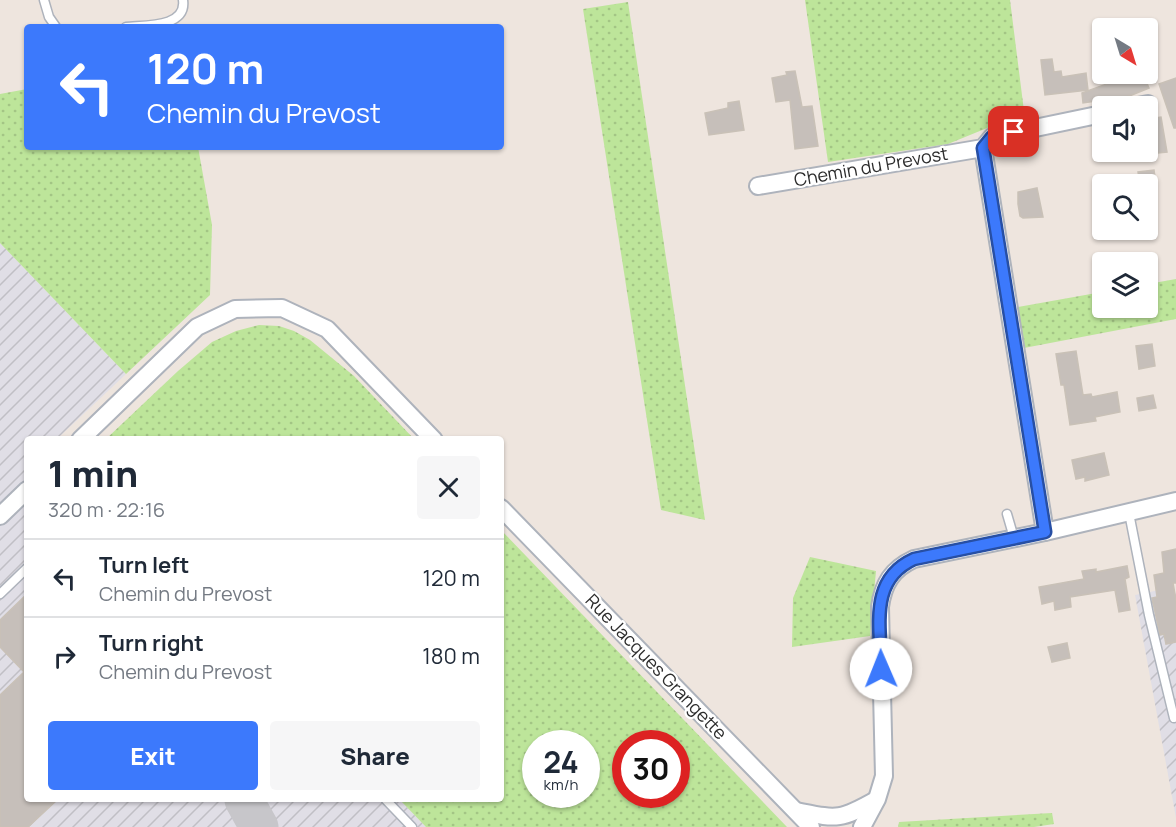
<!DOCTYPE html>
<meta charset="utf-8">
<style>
:root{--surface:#fff;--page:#f6f6f7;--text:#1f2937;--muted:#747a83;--line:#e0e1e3;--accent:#3c79fc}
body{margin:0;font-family:Manrope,sans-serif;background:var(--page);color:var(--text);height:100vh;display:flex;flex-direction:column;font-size:22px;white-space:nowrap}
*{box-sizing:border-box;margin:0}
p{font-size:20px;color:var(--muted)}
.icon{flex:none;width:33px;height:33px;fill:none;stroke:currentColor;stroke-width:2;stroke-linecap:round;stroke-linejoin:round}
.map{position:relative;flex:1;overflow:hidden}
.panel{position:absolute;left:24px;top:436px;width:480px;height:366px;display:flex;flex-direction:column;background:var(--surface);border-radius:6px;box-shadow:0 2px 4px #0004}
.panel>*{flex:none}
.hud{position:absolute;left:24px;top:24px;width:480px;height:126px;border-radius:6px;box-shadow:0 2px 4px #0004;background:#3c79fc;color:#fff;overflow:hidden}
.needle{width:39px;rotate:142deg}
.fabs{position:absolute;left:1092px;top:18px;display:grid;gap:12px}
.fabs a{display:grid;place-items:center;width:66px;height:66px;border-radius:6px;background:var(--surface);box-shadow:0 2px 4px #0004;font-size:30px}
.speed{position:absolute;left:522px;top:730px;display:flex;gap:12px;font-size:30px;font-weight:700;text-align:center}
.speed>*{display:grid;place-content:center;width:78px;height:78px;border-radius:50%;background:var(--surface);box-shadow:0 2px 4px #0004;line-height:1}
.speed small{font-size:15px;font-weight:400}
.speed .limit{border:9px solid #d22;background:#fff;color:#111}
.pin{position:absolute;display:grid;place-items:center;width:51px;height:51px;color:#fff;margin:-26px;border-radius:12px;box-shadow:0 3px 9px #0006}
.me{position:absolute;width:66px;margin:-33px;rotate:359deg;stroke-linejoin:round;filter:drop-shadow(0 0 4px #0008)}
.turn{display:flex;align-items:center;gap:21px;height:126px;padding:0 24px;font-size:27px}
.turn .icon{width:78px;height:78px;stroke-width:2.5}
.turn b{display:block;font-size:42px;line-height:51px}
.round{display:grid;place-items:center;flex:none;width:63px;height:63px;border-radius:6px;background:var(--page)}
.overview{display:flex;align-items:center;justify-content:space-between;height:102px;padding:0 24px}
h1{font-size:36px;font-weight:800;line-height:45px}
.button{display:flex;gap:12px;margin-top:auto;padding:12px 24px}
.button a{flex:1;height:69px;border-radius:6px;background:var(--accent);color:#fff;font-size:24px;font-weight:800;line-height:69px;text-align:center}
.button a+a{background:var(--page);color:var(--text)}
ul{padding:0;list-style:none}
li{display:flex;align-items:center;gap:18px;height:78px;padding:0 24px;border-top:2px solid var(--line)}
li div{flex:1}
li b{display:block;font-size:22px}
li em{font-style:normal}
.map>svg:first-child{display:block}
.industrial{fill:url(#industrial-furrows)}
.grass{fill:url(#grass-dots);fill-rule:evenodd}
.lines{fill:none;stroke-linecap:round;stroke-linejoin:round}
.taxiway{stroke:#c7c6ca;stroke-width:39}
.building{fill:#c6bfba;stroke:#c9c1b7;stroke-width:1.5}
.service-casing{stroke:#aeb3bc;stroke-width:11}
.minor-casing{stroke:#aeb3bc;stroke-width:20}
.service{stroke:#fff;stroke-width:8}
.minor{stroke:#fff;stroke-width:16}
.route-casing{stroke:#274fa4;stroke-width:15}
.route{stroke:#3c79fc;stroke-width:10}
.labels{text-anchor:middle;stroke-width:4.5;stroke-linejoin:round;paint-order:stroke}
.street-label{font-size:18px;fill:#2c2c2c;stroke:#fff}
</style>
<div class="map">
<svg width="1176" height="827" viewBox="0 0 1176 827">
<defs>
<pattern id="industrial-furrows" width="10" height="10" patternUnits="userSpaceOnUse" patternTransform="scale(1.5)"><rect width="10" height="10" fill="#e0dee6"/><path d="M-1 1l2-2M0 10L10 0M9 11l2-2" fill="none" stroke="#c0bfc5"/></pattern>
<pattern id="grass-dots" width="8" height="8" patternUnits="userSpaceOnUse" patternTransform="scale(1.5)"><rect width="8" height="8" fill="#bde59a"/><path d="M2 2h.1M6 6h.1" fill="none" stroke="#a3c585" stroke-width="1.8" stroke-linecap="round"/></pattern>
</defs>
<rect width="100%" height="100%" fill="#eee5de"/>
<g class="industrial">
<polygon points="0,243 126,374 57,439 27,440 27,800 400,800 426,827 0,827"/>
<polygon points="1174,587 1176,596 1176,818 1135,595"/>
</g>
<g class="grass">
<polygon points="805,0 1010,0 1025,119 992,126 948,144 828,162"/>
<polygon points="628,2 705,520 661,510 583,9"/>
<polygon points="27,89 27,147 198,147 212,225 210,295 126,374 0,243 0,94"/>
<polygon points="1176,279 1176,319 1024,348 1018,307 1102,292 1102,308 1148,308 1148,284"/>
<polygon points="259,325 279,326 294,331 310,340 354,376 414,439 106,439 178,371 212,342 236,331"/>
<path d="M501,530L787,827H426L400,800H501ZM536,744H586V795H536ZM626,744H676V795H626Z"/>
<polygon points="810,557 876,571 870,636 792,647 793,598"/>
<polygon points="1052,813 1054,824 1034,827 898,827 899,822"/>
</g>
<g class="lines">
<polyline class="taxiway" points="244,800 259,827"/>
</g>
<g class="building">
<polygon points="1052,59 1054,72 1061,71 1062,77 1086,73 1088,90 1045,95 1041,60"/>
<polygon points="795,71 802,107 812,106 818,146 795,149 790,100 776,102 772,78 787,75 786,72"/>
<polygon points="1134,74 1143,74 1149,88 1112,103 1110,99 1083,103 1082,93"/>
<polygon points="1176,78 1176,128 1174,128 1159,84"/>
<polygon points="739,101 744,130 709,135 705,113 728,108 728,103"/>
<polygon points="1161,117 1167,152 1148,154 1148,119"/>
<polygon points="1154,170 1156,184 1140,184 1138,172"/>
<polygon points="1037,188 1043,217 1023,218 1020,216 1018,204 1018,192"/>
<polygon points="1152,344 1155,366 1139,369 1136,346"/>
<polygon points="1076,351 1083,395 1091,394 1092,397 1117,392 1120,412 1095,417 1096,421 1070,425 1064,385 1061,385 1056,354"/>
<polygon points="1153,395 1156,408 1139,411 1137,398"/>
<polygon points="1104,453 1109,475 1085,481 1085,477 1076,479 1072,460"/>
<polygon points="1176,549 1176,583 1173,583 1176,600 1176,642 1166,644 1164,634 1160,635 1152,598 1157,597 1154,575 1164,573 1162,552"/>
<polygon points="1127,566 1129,577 1125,579 1130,610 1119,612 1115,590 1070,597 1071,607 1055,610 1054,601 1042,604 1039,587 1084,579 1082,571 1096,569 1096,572"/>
<polygon points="27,594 27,800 57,800 28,827 0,827 0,695 24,672 0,647 0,620"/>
<polygon points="1067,643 1070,658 1052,662 1048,647"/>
</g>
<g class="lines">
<defs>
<g id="service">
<polyline points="44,0 49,17 56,27"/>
<path d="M126,27C144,25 187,28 183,0"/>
<polyline points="1129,513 1149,615 1174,718"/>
<polyline points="1007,514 1014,538"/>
<polyline points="0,594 27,568"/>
<polyline points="386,800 412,827"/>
</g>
<g id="minor">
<polyline points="1138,106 1148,104"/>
<polyline points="983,148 1045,532"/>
<polyline points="758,186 983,148 992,137 1102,114"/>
<polyline points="80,440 197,327 235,309 282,308 327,329 434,440"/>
<polyline points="501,508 811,827"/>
<polyline points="0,516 27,490"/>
<path d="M796,811C837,819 839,821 876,800"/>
<path d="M862,827L877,799L884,776L880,607C883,584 892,569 914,559L1045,532L1176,501"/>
</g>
</defs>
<use href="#service" class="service-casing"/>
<use href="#minor" class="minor-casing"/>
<use href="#service" class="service"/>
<use href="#minor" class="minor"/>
</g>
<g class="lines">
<defs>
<path id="route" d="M881,669C881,627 868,580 914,559L1045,532L983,148L992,137L1014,132"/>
</defs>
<use href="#route" class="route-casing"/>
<use href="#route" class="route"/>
</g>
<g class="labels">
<g class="street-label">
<text transform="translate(871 167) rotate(-10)" y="6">Chemin du Prevost</text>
<text transform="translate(656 667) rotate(46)" y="6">Rue Jacques Grangette</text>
</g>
</g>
</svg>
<div class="fabs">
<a><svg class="needle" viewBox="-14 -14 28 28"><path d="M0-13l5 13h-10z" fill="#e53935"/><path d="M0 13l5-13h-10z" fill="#747a83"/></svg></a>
<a><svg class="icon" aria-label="sound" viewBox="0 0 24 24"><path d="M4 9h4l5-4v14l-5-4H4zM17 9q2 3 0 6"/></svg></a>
<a><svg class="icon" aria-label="search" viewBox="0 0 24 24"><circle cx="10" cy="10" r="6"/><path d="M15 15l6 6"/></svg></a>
<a><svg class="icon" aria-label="layers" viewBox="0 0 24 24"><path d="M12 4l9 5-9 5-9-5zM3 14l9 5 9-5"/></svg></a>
</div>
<div class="speed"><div>24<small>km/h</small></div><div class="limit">30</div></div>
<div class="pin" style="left:1014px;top:132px;background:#d93025"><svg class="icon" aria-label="arrive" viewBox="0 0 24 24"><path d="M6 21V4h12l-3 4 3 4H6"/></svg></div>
<svg class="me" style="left:881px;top:669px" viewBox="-20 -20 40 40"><circle r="19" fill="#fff"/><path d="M0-13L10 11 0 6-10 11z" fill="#3c79fc"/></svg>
<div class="hud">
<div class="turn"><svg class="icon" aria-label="left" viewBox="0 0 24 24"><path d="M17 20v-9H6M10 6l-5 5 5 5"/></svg><div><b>120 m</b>Chemin du Prevost</div></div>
</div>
<section class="panel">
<div class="overview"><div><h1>1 min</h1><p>320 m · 22:16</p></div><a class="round"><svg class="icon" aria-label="close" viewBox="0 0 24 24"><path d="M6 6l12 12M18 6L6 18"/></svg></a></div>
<ul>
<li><svg class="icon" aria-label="left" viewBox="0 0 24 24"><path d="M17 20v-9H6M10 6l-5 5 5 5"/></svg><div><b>Turn left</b><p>Chemin du Prevost</p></div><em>120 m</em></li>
<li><svg class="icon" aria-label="right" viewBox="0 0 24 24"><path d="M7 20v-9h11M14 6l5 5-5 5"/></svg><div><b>Turn right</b><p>Chemin du Prevost</p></div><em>180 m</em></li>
</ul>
<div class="button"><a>Exit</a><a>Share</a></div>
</section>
</div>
